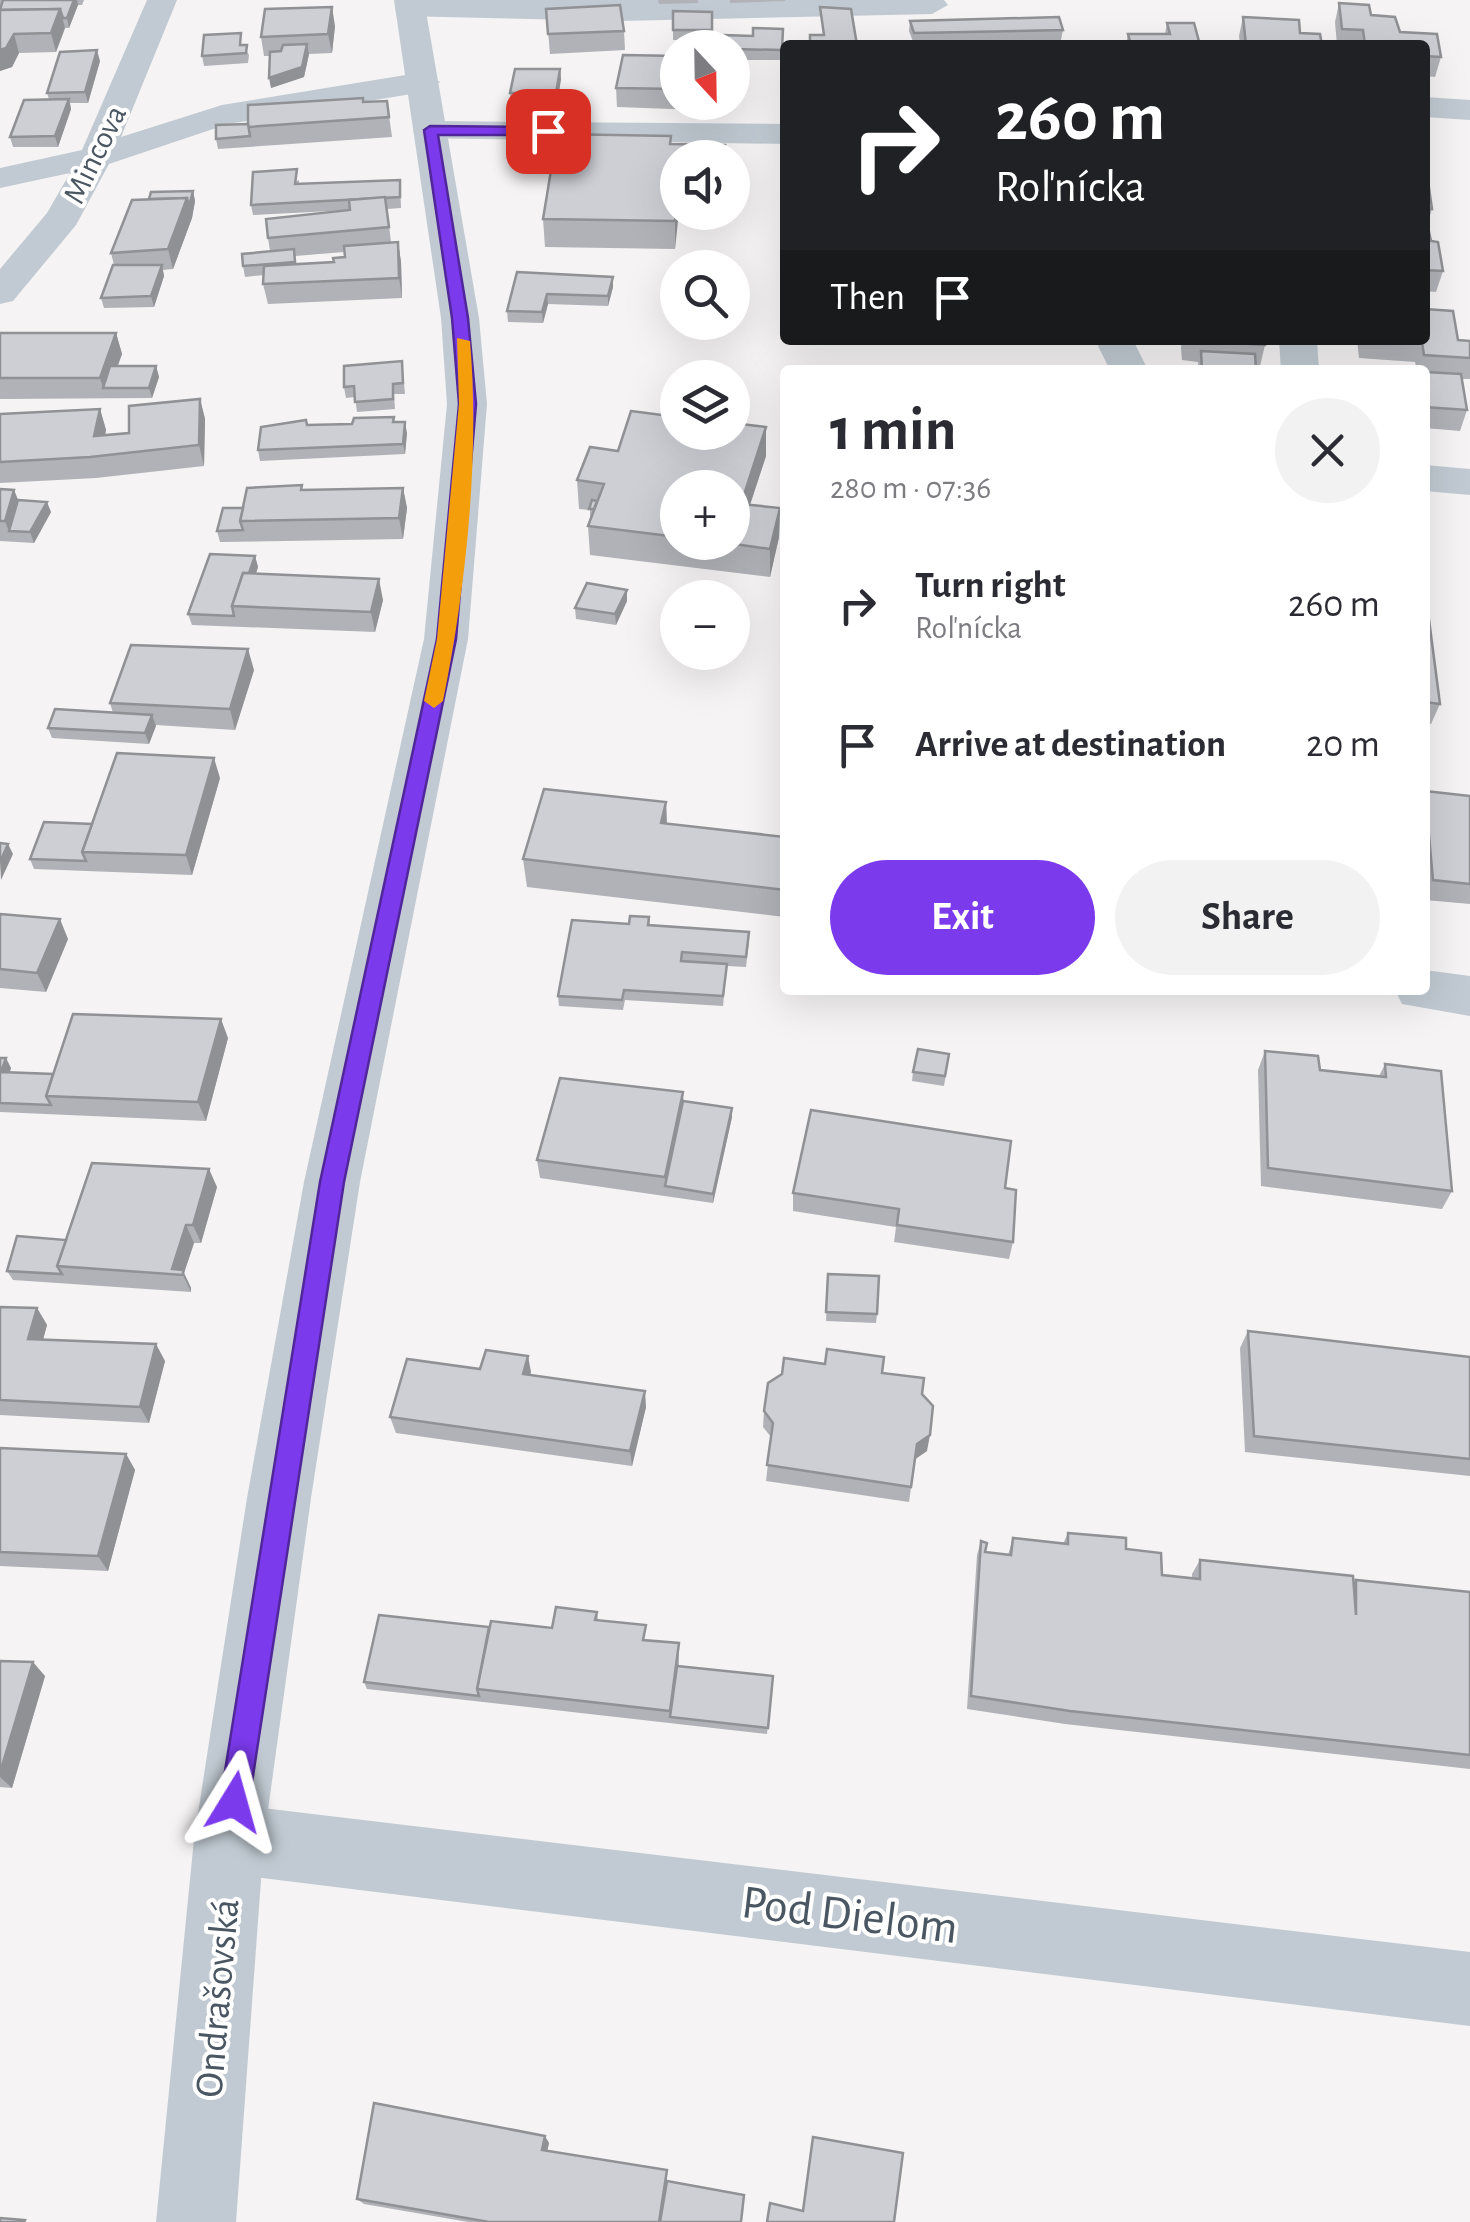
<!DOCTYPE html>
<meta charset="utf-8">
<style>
:root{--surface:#fff;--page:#f2f2f3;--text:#2b2b33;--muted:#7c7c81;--accent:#7c3aed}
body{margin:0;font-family:"Alegreya Sans",sans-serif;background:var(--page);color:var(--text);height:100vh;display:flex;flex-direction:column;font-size:38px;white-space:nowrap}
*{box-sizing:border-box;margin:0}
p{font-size:32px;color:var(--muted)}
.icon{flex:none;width:55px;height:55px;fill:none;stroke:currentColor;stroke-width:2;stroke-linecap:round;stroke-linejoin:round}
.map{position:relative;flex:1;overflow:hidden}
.side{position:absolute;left:780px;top:365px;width:650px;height:630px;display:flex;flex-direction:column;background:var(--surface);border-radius:10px;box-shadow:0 10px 40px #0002}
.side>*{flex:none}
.banner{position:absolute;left:780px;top:40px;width:650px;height:305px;border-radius:10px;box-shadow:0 10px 40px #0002;background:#202124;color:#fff;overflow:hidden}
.needle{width:65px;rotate:158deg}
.controls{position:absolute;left:660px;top:30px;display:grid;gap:20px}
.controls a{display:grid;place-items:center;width:90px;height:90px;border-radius:50%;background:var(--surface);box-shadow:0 10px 40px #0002;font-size:50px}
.pin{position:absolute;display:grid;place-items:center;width:85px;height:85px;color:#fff;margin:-42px;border-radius:20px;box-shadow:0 5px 15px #0006}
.me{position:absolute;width:110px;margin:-55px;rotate:8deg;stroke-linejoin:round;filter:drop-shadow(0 0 8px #0008)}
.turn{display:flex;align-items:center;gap:35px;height:210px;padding:0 50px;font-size:45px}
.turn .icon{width:130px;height:130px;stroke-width:2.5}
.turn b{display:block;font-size:70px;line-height:85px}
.then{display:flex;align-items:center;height:95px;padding:0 50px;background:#0003;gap:20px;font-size:38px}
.round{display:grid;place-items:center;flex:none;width:105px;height:105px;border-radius:52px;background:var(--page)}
.overview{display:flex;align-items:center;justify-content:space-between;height:170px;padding:0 50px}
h1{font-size:60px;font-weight:700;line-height:75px}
.button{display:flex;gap:20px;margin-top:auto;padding:20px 50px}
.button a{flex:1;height:115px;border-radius:60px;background:var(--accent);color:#fff;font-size:40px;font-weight:700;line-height:115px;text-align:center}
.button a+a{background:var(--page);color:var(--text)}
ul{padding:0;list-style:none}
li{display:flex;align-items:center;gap:30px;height:140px;padding:0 50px}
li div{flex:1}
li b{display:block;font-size:38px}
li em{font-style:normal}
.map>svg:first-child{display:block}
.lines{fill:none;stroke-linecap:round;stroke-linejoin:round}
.minor{fill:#c1cad2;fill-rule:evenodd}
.tertiary{fill:#c1cad2;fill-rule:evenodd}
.wall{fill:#b0b2b7;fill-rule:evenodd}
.shaded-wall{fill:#909195}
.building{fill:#cdcfd5;stroke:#909195;stroke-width:2.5}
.route{fill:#7c3aed;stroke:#51269a;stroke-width:2.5}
.slow{fill:#f59e0b}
.labels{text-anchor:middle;stroke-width:8;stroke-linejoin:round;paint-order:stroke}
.far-street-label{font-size:32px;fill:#4a5661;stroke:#fff}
.street-label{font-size:40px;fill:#4a5661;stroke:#fff}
.near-street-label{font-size:48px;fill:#4a5661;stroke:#fff}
</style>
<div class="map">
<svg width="1470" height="2222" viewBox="0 0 1470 2222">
<rect width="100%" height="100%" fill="#f5f3f3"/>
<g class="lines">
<g class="minor">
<polygon points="147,0 177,0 121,137 222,105 424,72 440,82 424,92 228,124 109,164 76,225 13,301 0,304 0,269 47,213 70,173 0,188 0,168 82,150"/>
<polygon points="410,0 944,0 948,5 932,14 620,21 400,16 395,9"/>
<polygon points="1425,97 1470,100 1470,120 1425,117"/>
<polygon points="430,121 785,124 785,144 418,138 413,131 418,124"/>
<polygon points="1095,340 1133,340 1148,370 1110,370"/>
<polygon points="1279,340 1317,340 1319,370 1281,370"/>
<polygon points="1425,465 1470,469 1470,495 1425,491"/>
<polygon points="1425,970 1470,976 1470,1016 1402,1004 1395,990 1425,990"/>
<polygon points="229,1804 1470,1952 1470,2026 229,1874 204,1864 194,1839 204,1814"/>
</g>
<polygon class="tertiary" points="394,0 424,0 479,318 487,404 468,639 360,1182 311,1498 264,1839 236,2222 156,2222 194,1839 247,1498 304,1182 424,639 447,404 441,318"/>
</g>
<g class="wall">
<polygon points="0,0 84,0 82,5 78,5 69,28 65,28 56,52 19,53 12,67 0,71"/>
<polygon points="658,0 698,0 698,3 659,4"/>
<polygon points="730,0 785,0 785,1 730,3"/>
<polygon points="1339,3 1369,5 1371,15 1395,17 1400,32 1437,34 1441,57 1435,77 1425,76 1425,45 1337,45 1335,22"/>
<polygon points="546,9 624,31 625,50 550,54"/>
<polygon points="673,11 712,12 712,41 673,40"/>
<polygon points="1243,17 1300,33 1322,45 1240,45 1239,36"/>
<polygon points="910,21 1063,30 1061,40 914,44 909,31"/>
<polygon points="1167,23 1200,45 1126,45 1128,34 1165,34"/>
<polygon points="335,26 332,53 309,54 304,77 271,88 270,56 264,56 261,37"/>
<polygon points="783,29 782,60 732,60 732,48 753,36"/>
<polygon points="243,45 249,55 248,63 204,66 202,56"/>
<polygon points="678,56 678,102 700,102 699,110 617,107 616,88"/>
<polygon points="100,61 88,103 70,103 71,109 58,147 13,147 10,137 49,99 47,93"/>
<polygon points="560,69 561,79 557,104 511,103 510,93"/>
<polygon points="387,101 392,137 218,149 216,139 248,124 364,102"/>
<polygon points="671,136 671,144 678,158 675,249 545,247 543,219"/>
<path d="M299,180V184L400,180L401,208L387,209L391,242H398L401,262L402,298L268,304L263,284L264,275L245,277L243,266L270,251L268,238L350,210L253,215L251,205ZM344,252L345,257L334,262L296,264L295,256Z"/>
<polygon points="1425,181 1432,209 1426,229 1425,229"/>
<polygon points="193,191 195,201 192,218 173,269 163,270 164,276 154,307 104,308 101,298 114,265 111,253 149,199"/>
<polygon points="1425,232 1431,241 1443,271 1436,292 1425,291"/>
<polygon points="517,272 613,277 613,287 608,306 548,304 543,323 508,322 507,311"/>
<polygon points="0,333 116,333 122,354 117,366 156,366 159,377 152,398 0,399"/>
<polygon points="1182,340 1265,340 1265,345 1260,366 1256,365 1256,370 1199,370 1198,362 1182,360 1181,348"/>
<polygon points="1357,340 1470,341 1470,379 1462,379 1467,410 1460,431 1425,428 1425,370 1417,370 1415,362 1359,358"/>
<polygon points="402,361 405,394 394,394 395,409 357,412 355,397 346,398 344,387"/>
<polygon points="200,399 205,419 204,466 96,478 0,483 0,414 100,409 106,430 105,435 129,433"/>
<polygon points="395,422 407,433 405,454 260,461 258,450 307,425"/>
<path d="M618,451L766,456L750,505L780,508L779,537L770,577L590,555L588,526L590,520V510L579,509L577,480ZM678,488L732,542H678Z"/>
<polygon points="403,488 407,508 403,539 220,542 217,531 243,508 303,490"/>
<polygon points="0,489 14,490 18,500 51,512 34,543 0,541"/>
<polygon points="255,556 258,567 256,574 383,600 375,632 192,625 188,614"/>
<polygon points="1425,589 1440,704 1431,724 1425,724"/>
<polygon points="627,601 616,625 576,619 575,608"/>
<polygon points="254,670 235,730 156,725 149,744 52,738 48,728 113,713 110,703"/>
<polygon points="220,778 192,875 34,869 30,859 92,824"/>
<polygon points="1425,791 1470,796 1470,904 1425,900"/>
<polygon points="666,802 667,824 785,837 785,917 527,887 523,859"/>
<polygon points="0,914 68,939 46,992 0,988"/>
<polygon points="649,917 650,925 749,942 746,967 727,966 723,1006 625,1000 623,1010 559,1006 558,996 629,924"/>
<polygon points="228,1038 206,1121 0,1112 0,1058 11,1068 10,1072 53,1074"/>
<polygon points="1265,1051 1320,1070 1379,1076 1385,1064 1452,1191 1442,1209 1261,1186 1258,1070"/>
<polygon points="949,1054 944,1086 912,1081 913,1072"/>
<polygon points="683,1092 683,1101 732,1108 732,1117 713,1203 540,1178 537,1160"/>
<polygon points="217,1187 201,1243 194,1243 184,1273 191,1288 191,1292 13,1280 7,1271 66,1240"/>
<polygon points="1005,1188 1013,1242 1009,1259 894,1242 896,1227 793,1211 793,1193"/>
<polygon points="828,1274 877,1314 876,1323 826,1321"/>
<polygon points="0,1307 37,1308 47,1325 43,1339 165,1361 149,1423 0,1415"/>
<polygon points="1248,1331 1470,1357 1470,1476 1245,1452 1240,1348"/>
<polygon points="528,1356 530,1375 646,1407 632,1466 396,1433 390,1417 480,1369"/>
<polygon points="882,1373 922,1394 927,1451 915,1459 909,1502 766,1481 771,1437 763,1427 764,1411"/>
<polygon points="0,1448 126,1454 135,1470 108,1571 0,1566"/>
<polygon points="1068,1533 1126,1549 1162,1575 1192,1578 1192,1574 1200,1560 1353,1583 1356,1580 1470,1592 1470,1769 1065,1724 967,1709 977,1555 981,1541 985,1552 1008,1555 1013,1538 1063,1544"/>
<polygon points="597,1612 598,1620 647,1640 679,1643 679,1666 773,1676 767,1734 367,1689 364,1682 489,1627 552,1628"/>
<polygon points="0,1661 45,1676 12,1788 0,1787"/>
<polygon points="549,2143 547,2151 667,2170 667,2181 741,2222 468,2222 364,2204 357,2199"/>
</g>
<g class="shaded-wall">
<polygon points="74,0 77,0 78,5 69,28 67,18"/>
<polygon points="332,7 335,26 332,53 328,34"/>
<polygon points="60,9 65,28 56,52 51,33"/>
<polygon points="14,34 19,53 12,67 0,71 0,50"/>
<polygon points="307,44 309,54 304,77 271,88 269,78"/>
<polygon points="97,50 100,61 88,103 85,92"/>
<polygon points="560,69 561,79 557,104 556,93"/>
<polygon points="69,99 71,109 58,147 55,136"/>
<polygon points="193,191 195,201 192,218 173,269 168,249 187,198"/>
<polygon points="678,191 678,212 679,212 675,249 675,221"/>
<polygon points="398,242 401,262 402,298 399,278"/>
<polygon points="162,265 164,276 154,307 151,296"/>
<polygon points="613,277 613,287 608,306 608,296"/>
<polygon points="547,294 548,304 543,323 542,312"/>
<polygon points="116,333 122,354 110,388 103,388 100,378"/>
<polygon points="156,366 159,377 152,398 149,388"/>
<polygon points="200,399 205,419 204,466 199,445"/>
<polygon points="100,409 106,430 101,457 94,436"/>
<polygon points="405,422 407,433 405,454 403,444"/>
<polygon points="766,427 766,456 741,532 741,504"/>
<polygon points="403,488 407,508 403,539 399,518"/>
<polygon points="14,490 22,510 9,531 13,542 5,521"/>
<polygon points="47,502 51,512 34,543 30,532"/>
<polygon points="780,508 779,537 770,577 770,549"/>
<polygon points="255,556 258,567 244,607 238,607"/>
<polygon points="379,579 383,600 375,632 371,612"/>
<polygon points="627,590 627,601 616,625 615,614"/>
<polygon points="248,649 254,670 235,730 230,709"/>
<polygon points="152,715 156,726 149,744 145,733"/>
<polygon points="214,758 220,778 192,875 186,855"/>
<polygon points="666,802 667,830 661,823"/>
<polygon points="8,844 13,854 1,880 0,862"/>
<polygon points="60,919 68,939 46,992 37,973"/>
<polygon points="221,1019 228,1038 206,1121 198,1102"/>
<polygon points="6,1058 11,1068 6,1082 1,1072"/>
<polygon points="683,1092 684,1111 665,1186 665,1177"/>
<polygon points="732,1108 732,1117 713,1203 713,1194"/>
<polygon points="209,1169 217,1187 201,1243 193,1225"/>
<polygon points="186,1225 194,1243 184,1273 191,1288 191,1292 183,1275 172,1269"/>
<polygon points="37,1308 47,1325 39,1355 28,1339"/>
<polygon points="156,1344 165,1361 149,1423 140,1407"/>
<polygon points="528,1356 531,1372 526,1391 523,1374"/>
<polygon points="645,1391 646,1407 632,1466 630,1451"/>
<polygon points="930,1435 927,1451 914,1460 917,1444"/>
<polygon points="126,1454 135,1470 108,1571 98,1556"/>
<polygon points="33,1662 45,1676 12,1788 0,1777 0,1773"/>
<polygon points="545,2136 549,2143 546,2156 542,2150"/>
</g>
<g class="building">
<polygon points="3,0 74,0 67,18 63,18 60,9 0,10"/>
<polygon points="1339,3 1369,5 1371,15 1395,17 1400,32 1437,34 1441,57 1425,56 1425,45 1365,45 1363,30 1342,29"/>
<polygon points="620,5 624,31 548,34 546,9"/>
<polygon points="332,7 328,34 261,37 265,9"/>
<polygon points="820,7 851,9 857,45 810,45 810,35 824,35"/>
<polygon points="60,9 51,33 14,34 6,48 0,50 0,10"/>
<polygon points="673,11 712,12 712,30 673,30"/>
<polygon points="1059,17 1063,30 914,33 910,21"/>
<polygon points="1243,17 1299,20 1300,33 1320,34 1322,45 1246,45"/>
<polygon points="1167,23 1194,23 1200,45 1131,45 1128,34 1170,34"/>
<polygon points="753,28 783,29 782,50 732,49 732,48 723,48 723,35 753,36"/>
<polygon points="241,33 240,45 247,45 246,53 202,56 204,35"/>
<polygon points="307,44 302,67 269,78 270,52 281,51 283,45"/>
<polygon points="97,50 85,92 47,93 60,52"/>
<polygon points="623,55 678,56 678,89 616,88"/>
<polygon points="515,69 560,69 556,93 510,93"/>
<polygon points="363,98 363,102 387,101 389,117 248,127 248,105"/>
<polygon points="69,99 55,136 10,137 24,100"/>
<polygon points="248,124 250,136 216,139 216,125"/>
<polygon points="557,134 671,136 670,144 725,145 724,158 678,158 678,191 675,221 543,219"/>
<polygon points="297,169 295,184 400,180 400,197 251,205 253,172"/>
<polygon points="1425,181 1428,181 1432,209 1425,208"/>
<polygon points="193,191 189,206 187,198 149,199 151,192"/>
<polygon points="385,197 389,227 268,238 266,219 350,210 349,200"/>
<polygon points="187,198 168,249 111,253 132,200"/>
<polygon points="1425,232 1429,232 1431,241 1438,242 1443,271 1425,270"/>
<polygon points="398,242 399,278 263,284 264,266 334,262 333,258 345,257 344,246"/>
<polygon points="294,249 295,262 243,266 242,254"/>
<polygon points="113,265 162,265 151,296 101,298"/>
<polygon points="517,272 613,277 608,296 547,294 542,312 507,311"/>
<polygon points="1425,309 1453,311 1458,340 1470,341 1470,358 1424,355 1422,342 1396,340 1425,340"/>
<polygon points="0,333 116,333 100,378 0,378"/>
<polygon points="1187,340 1265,340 1265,345"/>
<polygon points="1201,351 1255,354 1256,370 1202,370"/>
<polygon points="402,361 403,383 393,384 393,399 355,402 354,386 344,387 344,366"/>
<polygon points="110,366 156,366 149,388 103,388"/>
<polygon points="1425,372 1461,374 1467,410 1425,407"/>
<polygon points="200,399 199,445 90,457 0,462 0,414 100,409 94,436 129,433 129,406"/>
<polygon points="631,411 678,417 678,432 732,432 732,423 766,427 741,504 780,508 770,549 721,542 732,542 732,488 678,488 678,537 588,526 604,484 577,480 590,447 618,451"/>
<polygon points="394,417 393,422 405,422 403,444 258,450 261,427 306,420 307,425 352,424 354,418"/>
<polygon points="302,485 301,490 403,488 399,518 240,521 247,488"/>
<polygon points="0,489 14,490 5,521 0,521"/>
<polygon points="18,500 47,502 30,532 9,531"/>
<polygon points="592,500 597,501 594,509 589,509"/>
<polygon points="223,508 243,508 240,521 243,530 217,531"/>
<polygon points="210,554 255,556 249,573 243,573 232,606 234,616 188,614"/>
<polygon points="243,573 379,579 371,612 232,606"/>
<polygon points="587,583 627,590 615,614 575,608"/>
<polygon points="1425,589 1440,704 1425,702"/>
<polygon points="131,645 248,649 230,709 110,703"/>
<polygon points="55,709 152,715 145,733 48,728"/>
<polygon points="117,753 214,758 186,855 82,852"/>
<polygon points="544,789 666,802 661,823 785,837 785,890 523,859"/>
<polygon points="1425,791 1470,796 1470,884 1433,880"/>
<polygon points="44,822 92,824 82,852 86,861 30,859"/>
<polygon points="0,843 8,844 0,862"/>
<polygon points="0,914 60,919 37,973 0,969"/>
<polygon points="630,916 649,917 648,925 749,932 746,957 682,952 681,961 727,964 723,996 624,990 622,1000 558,996 572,920 629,924"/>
<polygon points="73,1014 221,1019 198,1102 46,1096"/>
<polygon points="918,1049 949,1054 945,1076 913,1072"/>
<polygon points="1265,1051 1318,1056 1320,1070 1386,1077 1385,1064 1441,1071 1452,1191 1268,1168"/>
<polygon points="0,1058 6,1058 1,1072 53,1074 46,1096 51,1105 0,1103"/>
<polygon points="560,1078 683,1092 665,1177 537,1160"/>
<polygon points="683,1101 732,1108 713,1194 665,1186"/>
<polygon points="811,1110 1011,1141 1005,1188 1016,1190 1013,1242 897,1225 899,1209 793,1193"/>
<polygon points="92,1163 209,1169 193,1225 186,1225 172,1269 183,1270 183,1275 57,1266"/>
<polygon points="17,1236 66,1240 57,1266 62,1274 7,1271"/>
<polygon points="828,1274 879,1276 877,1314 826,1312"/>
<polygon points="0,1307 37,1308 28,1339 156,1344 140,1407 0,1400"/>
<polygon points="1248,1331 1470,1357 1470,1459 1254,1436"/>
<polygon points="827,1349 884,1357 882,1373 924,1378 922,1394 933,1406 930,1435 917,1444 911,1487 767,1465 773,1423 764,1411 768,1383 782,1374 784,1358 825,1364"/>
<polygon points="486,1350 528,1356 523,1374 645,1391 630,1451 390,1417 407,1359 480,1369"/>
<polygon points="0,1448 126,1454 98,1556 0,1552"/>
<polygon points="1068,1533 1126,1538 1126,1549 1161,1553 1162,1575 1200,1579 1200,1560 1353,1576 1356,1615 1356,1580 1470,1592 1470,1755 1070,1711 971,1696 981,1541 987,1543 985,1552 1011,1555 1013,1538 1068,1544"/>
<polygon points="556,1607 597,1612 595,1620 646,1625 643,1640 679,1643 670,1711 477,1689 491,1621 552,1628"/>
<polygon points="379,1615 489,1627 477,1689 479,1696 364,1682"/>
<polygon points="0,1661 33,1662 0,1773"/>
<polygon points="677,1666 773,1676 768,1728 670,1717"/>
<polygon points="374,2103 545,2136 542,2150 667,2170 659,2222 489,2222 357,2199"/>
<polygon points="813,2137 903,2153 894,2222 767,2222 770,2203 803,2211"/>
<polygon points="667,2181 744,2195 741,2222 660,2222"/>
<polygon points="0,2218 25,2220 24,2222 0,2222"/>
</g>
<polygon class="route" points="430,126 548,127 555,131 548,135 438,135 468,318 476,404 456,639 344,1182 249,1802 245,1812 234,1816 224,1812 220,1802 320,1182 437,639 459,404 452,318 424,130"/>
<path class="slow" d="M457,338L470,341C480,456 466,588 443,701L434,708L424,701L437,639L459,404Z"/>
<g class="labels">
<g class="far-street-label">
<text transform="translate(94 154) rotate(-64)" y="11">Mincova</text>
</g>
<g class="street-label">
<text transform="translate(216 1998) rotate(-85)" y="14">Ondrašovská</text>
</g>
<g class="near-street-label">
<text transform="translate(850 1913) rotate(7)" y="17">Pod Dielom</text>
</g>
</g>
</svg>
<div class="controls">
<a><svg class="needle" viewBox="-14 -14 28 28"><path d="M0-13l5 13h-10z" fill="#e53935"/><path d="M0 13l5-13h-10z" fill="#7c7c81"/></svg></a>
<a><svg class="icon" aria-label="sound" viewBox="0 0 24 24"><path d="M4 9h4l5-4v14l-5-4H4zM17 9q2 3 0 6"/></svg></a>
<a><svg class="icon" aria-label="search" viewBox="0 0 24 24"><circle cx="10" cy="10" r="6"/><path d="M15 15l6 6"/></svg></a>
<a><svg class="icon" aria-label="layers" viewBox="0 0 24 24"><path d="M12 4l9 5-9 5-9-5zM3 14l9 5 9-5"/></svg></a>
<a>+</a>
<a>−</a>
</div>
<div class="pin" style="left:548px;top:131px;background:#d93025"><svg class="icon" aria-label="arrive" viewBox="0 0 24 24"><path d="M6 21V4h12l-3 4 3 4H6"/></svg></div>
<svg class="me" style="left:234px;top:1802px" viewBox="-20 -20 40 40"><path d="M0-17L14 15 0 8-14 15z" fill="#7c3aed" stroke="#fff" stroke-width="4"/></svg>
<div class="banner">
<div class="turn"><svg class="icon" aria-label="right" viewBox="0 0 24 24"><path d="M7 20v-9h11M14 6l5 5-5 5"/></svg><div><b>260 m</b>Roľnícka</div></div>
<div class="then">Then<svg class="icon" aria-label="arrive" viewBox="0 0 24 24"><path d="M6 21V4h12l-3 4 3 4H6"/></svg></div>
</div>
<section class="side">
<div class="overview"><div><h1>1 min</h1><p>280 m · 07:36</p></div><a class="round"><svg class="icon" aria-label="close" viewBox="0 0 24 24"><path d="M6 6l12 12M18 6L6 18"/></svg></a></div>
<ul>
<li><svg class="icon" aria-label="right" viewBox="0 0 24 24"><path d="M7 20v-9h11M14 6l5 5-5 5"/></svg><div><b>Turn right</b><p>Roľnícka</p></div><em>260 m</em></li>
<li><svg class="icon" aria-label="arrive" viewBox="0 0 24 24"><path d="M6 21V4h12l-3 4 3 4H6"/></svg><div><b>Arrive at destination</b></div><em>20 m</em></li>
</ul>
<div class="button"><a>Exit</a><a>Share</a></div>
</section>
</div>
